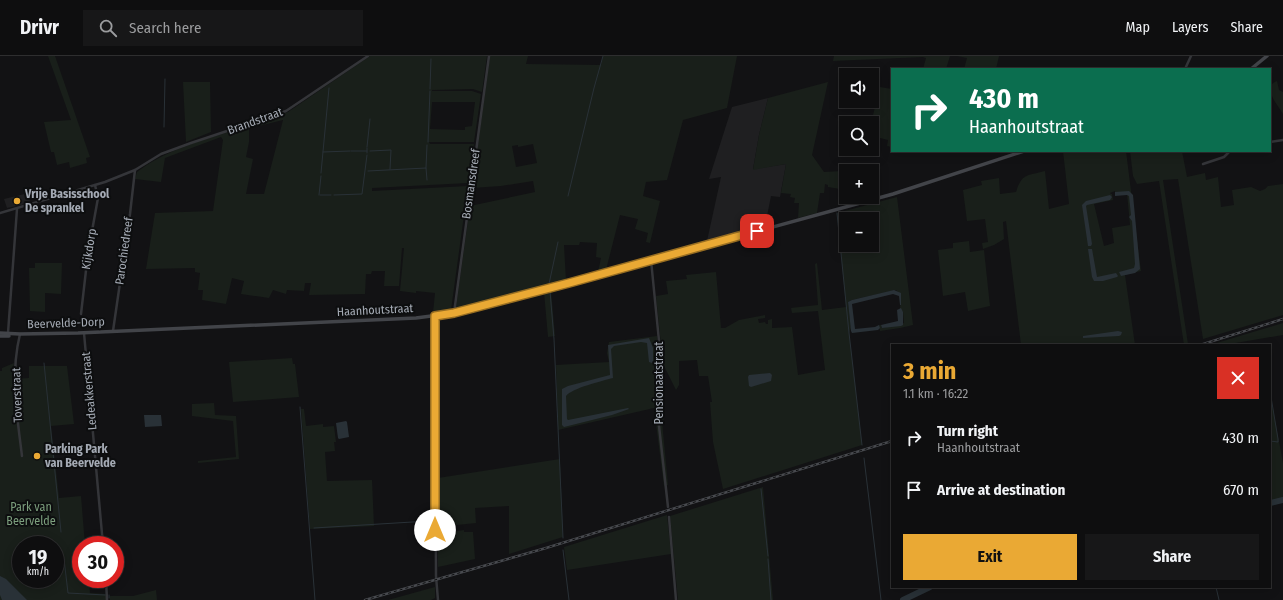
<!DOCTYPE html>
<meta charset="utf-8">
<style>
:root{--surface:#0e0e0f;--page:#171718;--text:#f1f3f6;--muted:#9b9c9e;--line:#2e2e2f;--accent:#eaa934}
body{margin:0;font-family:"Fira Sans Condensed",sans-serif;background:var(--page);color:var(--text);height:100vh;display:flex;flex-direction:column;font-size:15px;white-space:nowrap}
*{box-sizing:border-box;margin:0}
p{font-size:13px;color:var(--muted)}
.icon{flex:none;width:22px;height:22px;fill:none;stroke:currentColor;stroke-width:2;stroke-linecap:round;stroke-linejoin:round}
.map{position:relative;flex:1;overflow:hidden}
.details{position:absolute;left:891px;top:288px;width:380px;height:244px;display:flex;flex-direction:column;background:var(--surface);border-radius:0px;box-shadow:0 2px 10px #0003,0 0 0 1px var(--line)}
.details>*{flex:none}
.guide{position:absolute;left:891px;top:12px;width:380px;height:84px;border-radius:0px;box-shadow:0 2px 10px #0003,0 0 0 1px var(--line);background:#0b6e4f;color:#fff;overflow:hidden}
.buttons{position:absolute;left:839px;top:12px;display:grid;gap:8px}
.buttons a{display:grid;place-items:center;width:40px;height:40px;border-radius:0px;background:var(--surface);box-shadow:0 2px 10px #0003,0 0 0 1px var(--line);font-size:20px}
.speed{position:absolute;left:12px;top:480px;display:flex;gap:8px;font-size:20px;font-weight:700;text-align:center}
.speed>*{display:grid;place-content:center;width:52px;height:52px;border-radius:50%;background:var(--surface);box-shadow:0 2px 10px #0003,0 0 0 1px var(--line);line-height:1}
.speed small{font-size:10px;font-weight:400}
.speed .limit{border:6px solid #d22;background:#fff;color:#111}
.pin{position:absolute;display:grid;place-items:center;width:34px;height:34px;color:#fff;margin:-17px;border-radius:8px;box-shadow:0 2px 6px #0006}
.me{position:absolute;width:44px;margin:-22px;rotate:0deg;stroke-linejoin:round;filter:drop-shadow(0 0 3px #0008)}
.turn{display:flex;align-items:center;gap:14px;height:84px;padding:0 12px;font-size:18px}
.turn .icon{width:52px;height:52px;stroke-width:2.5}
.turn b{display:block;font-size:28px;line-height:34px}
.round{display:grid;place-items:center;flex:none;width:42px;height:42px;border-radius:0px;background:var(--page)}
.headline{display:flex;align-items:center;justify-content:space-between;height:68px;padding:0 12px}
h1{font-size:24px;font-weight:700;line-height:30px;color:var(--accent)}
.cta{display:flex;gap:8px;margin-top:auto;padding:8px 12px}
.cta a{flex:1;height:46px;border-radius:0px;background:var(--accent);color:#111;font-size:16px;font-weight:700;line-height:46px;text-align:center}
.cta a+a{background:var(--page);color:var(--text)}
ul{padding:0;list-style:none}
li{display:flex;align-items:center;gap:12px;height:52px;padding:0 12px}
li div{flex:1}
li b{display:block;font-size:15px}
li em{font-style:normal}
header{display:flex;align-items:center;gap:24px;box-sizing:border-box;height:56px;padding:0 20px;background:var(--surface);border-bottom:1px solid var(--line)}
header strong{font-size:19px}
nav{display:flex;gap:22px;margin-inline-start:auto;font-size:14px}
.search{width:280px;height:36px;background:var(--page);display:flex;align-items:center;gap:10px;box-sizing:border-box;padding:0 14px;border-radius:0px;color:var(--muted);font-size:15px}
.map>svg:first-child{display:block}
.built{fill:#1f1f21}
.green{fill:#191f1a;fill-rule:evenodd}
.water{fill:#293137}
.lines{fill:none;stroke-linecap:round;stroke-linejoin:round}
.stream{stroke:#293137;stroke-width:1}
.river{stroke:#293137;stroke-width:6}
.street{stroke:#343539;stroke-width:2.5}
.secondary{stroke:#424449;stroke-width:3.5}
.rail-casing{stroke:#47494e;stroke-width:2.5}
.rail{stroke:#0d0e0f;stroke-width:1;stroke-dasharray:3;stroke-linecap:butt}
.route-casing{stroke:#986e22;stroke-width:10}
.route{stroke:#eaa934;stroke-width:7}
.poi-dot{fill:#eaa934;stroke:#0d0e0f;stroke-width:1.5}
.labels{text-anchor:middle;stroke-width:4;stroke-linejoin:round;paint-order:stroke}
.street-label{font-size:12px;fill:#a4aab4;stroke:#0d0e0f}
.poi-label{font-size:12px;font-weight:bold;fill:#a4aab4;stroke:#0d0e0f;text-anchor:start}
.park-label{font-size:12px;fill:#7c9e7d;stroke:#0d0e0f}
</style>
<header>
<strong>Drivr</strong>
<div class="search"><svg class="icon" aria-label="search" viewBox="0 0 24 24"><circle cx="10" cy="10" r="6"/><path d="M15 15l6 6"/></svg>Search here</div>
<nav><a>Map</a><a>Layers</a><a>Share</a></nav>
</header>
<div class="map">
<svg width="1283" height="544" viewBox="0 0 1283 544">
<rect width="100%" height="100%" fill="#121214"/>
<g class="built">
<polygon points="768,42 759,79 753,113 786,108 780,141 771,140 765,170 707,185 721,121 709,123 732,51"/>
<polygon points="29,137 30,147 7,152 4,143"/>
</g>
<g class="green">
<polygon points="48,0 55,0 90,101 86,102 87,107 70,112 69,106 57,109 54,96 51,96 44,66 71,64"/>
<path d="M370,0H487L482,36L473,33L432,34V35H472L481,38L474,86H429L430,88H474L468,127L372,132V135L468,130L451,254L433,257L435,237L416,235V237L400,235L404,192H402L399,230H384L385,215H372L371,218H366L365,238L309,239L311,227H305L304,235L287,234L286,238L273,234L269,242L241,238L244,225L232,222L226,248L202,244L203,234H198L200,217L195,216V212L146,213L155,157L213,155L223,84L221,81L165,102L161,126L135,123L137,116C168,92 212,81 249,70V86L246,101L253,103L246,138H264L283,64L255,71L254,67L288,56ZM432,46H475L472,70L465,71V74L430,73Z"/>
<path d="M490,0H528L526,8L601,9L603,0H737L727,52L683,64L667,124L646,126L643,140L660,145L650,187L646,186L648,177L635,173L638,163L620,159L606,214L598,216L601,202L596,201L597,187L580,186L579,189H564L566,225L458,252V251H456L470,150L535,136L533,125L501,130L472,132ZM533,88L537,107L516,111L512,90L518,89V91Z"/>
<polygon points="834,0 950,0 946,13 923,13 926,2 923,1 833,5"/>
<polygon points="957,0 999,0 996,13 964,13 967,2"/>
<path d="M1277,25L1279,34L1283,36V58C1278,49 1261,31 1277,25Z"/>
<polygon points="183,26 210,26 211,76 186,86"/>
<polygon points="828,26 812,99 824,116 842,115 840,133 828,131 828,129 825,128 824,137 820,137 817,157 798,162 799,147 794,147 795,142 790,141 791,138 781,137 786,108 753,114 759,79 768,42"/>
<polygon points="880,31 892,33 892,91 887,90 888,84 872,80 871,67"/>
<path d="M1063,95H1126L1141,215L1125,219L1135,289H1021L1006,165L1003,166L1004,183L994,189L983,193L982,187L988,186L985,163L967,165L963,134L982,129L981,125L999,122L1000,138L1016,136C1022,117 1027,120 1045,115L1049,153L1069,148ZM1115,135V139L1127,137L1130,169L1112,172L1114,187L1104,190L1094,148L1113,144L1112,138H1111L1110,137Z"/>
<polygon points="1130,95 1182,95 1187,121 1205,117 1206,124 1218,121 1221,151 1234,149 1232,134 1251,131 1260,135 1265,133 1268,130 1283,128 1283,259 1203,283 1178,123 1163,124 1188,288 1184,289 1159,125 1137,128 1133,120"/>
<path d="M897,141L913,269L900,272L880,275L879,269H881L882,272L904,267L903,256L900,253L901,239L896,234L852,244L848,246L851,272L849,277L862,389L723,433L713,386L710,346H712L708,320H699L697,304L679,305V329L676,334L663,308L656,240L668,238L666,225L687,223L686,219L716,216L721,272H725L739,264L765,259V262L758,263L759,267L765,266L766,268H768V264L772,263V272L792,271L798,319L825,314L818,255L792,257L791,252L818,249L815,208L817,207L822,254L846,251L837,157ZM846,163H872V189H846Z"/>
<polygon points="969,185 970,196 984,194 990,250 968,255 965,236 943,240 938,194 953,192 953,187"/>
<polygon points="35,207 62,207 61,238 45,237 45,256 30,255 29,212 35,212"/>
<polygon points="551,234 555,280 548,281 544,236"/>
<polygon points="1283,267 1283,279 1224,289 1210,289"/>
<polygon points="657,280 659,302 656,316 657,349 657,351 662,350 664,363 662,365 668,429 664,430 654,352 558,374 556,309 609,306 607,297 609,286"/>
<polygon points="292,302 293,308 295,308 299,341 233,346 229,306"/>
<path d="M14,307L12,323L29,322V310H67L74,368L51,370L59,442L81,440L85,489H81V523H89L90,537L106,538V544H0V315H2V312ZM21,489H55V523H21Z"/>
<polygon points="1270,336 1283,407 1283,442 1270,445"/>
<polygon points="214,347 215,359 236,360 239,403 198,407 198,405 236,401 233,365 192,360 192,348"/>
<polygon points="301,353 304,353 306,370 323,368 323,371 334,370 336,386 334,386 335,395 325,396 327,425 372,424 374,470 310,473"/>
<polygon points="560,403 563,481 509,498 509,450 475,452 476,467 438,471 438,422"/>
<polygon points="763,431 773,544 678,544 670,460"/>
<polygon points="667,459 671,498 567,514 564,491"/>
<polygon points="464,474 464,476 473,476 475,503 438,511 438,478"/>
<polygon points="435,531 435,542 431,544 388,544"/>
<polygon points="156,534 157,544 110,544 109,540 133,540"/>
</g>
<g class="water">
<polygon points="1129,135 1133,139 1140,213 1135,217 1121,220 1119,216 1134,212 1135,208 1132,165 1129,161 1131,159 1129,140 1127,139 1115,140 1115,136"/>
<polygon points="1110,139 1112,141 1110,144 1087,149 1086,150 1092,188 1091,190 1088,190 1082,149 1086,145"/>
<polygon points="1088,193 1092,193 1097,221 1116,217 1118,220 1117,221 1103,225 1094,225 1092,221"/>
<polygon points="894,234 901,237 901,249 900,249 899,240 893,238 852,248 855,273 875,271 879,269 880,272 878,274 852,277 851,275 848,246 852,244"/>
<polygon points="901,252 903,256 903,269 901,270 882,272 881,269 898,265 897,254"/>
<polygon points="1118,275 1122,276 1121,279 1119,280 1083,282 1083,280"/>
<path d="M649,282L653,292V305L652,307L649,306L647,287L641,286L614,290L611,293L613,322C602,325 572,332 566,340L567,363L568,364L628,352L629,353L612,359L564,371L562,369V333L568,330L610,319L608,289Z"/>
<polygon points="770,317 772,319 771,325 751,331 749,330 748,321 749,319"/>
<polygon points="144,359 161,359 162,370 145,371"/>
<polygon points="346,365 347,366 349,381 339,383 338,382 336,367"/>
<polygon points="0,520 6,523 27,544 2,544 0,539"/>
</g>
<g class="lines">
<g class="stream">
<polyline points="430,33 431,3"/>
<polyline points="164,71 165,23"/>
<polyline points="428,86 430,35"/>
<polyline points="367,91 370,63"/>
<polyline points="351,95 367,95"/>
<polyline points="370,95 391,94 390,113"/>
<polyline points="323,96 350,95"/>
<polyline points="367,97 367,92"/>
<polyline points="426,112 427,89"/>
<polyline points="368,115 426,112 427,124"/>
<polyline points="321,117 329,32"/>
<polyline points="319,139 321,120"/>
<polyline points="320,139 331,139"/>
<polyline points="334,139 362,138 367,99"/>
<polyline points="568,140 594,32 603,0"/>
<polyline points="837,157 849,277 862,389"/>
<polyline points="549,228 558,186"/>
<polyline points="550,235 554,283 563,482"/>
<polyline points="44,307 61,476"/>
<polyline points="1270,335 1278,383 1278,386 1270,385"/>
<polyline points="300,351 315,544"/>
<polyline points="864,402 881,544"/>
<polyline points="761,433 768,500"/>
<polyline points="314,472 429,465"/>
<polyline points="563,494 569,544"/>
<polyline points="64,503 68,537 105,539"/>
<polyline points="768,503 771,544"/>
<polyline points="1216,531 1219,544"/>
<polyline points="109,539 109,542"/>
</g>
<g class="river">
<polyline points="1270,447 1283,444"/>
<polyline points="903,544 930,531"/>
</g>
<g class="street">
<polyline points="1185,13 1191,0"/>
<polyline points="1270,86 1283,84"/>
<polyline points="1203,108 1224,101 1230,95"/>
<polyline points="0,157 105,126 135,114 161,98 191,87 275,59 286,55 368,0"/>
<polyline points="651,204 661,305 657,317 659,370 668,451"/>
<polyline points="454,257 489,0"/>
<polyline points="81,258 88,197 98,142 95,129"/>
<polyline points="435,260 436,520 438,544"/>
<polyline points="113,275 130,158 135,114"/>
<polyline points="8,277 17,153"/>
<polyline points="84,277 103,489"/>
<path d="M20,278C10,319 17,359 22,400"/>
<polyline points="669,461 676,544"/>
<polyline points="106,523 107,544"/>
</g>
<g class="secondary">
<polyline points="1251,13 1267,0"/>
<polyline points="0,277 20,278 78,277 416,262 454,257 569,227 893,138 1024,95"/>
<polyline points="0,280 9,280"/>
</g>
<defs>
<g id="rail">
<polyline points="1200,289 1283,263"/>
<polyline points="365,544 546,492 892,385"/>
</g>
</defs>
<use href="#rail" class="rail-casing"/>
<use href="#rail" class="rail"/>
</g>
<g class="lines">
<defs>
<polyline id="route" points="435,474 435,260 454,257 569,227 757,175"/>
</defs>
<use href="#route" class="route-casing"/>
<use href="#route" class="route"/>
</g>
<g class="poi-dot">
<circle cx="17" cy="145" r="4"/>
<circle cx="37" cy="400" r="4"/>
</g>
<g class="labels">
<g class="street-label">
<text transform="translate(255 65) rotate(-20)" y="4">Brandstraat</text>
<text transform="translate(471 128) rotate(-82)" y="4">Bosmansdreef</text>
<text transform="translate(89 193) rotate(-81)" y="4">Kijkdorp</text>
<text transform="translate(124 195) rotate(-82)" y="4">Parochiedreef</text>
<text transform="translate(375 254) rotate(-3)" y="4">Haanhoutstraat</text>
<text transform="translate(66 267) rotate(-2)" y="4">Beervelde-Dorp</text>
<text transform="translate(659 327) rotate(-90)" y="4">Pensionaatstraat</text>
<text transform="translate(89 335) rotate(-95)" y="4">Ledeakkerstraat</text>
<text transform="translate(17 339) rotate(-92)" y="4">Toverstraat</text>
</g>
<g class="poi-label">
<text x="25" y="142">Vrije Basisschool<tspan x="25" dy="14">De sprankel</tspan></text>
<text x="45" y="397">Parking Park<tspan x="45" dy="14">van Beervelde</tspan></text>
</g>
<g class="park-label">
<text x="31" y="455">Park van<tspan x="31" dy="14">Beervelde</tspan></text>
</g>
</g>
</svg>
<div class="buttons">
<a><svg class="icon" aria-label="sound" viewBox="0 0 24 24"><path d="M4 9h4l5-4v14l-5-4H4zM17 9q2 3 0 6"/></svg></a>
<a><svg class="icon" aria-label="search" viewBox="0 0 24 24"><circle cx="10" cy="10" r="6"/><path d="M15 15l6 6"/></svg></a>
<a>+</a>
<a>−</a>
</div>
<div class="speed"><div>19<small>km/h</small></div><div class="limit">30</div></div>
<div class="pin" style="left:757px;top:175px;background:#d93025"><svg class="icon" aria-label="arrive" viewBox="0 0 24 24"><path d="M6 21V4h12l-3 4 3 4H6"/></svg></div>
<svg class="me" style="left:435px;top:474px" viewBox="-20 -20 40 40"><circle r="19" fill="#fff"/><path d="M0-13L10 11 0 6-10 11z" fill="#eaa934"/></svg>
<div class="guide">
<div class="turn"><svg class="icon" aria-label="right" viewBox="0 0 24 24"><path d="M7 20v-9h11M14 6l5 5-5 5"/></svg><div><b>430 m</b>Haanhoutstraat</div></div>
</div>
<section class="details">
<div class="headline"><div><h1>3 min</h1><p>1.1 km · 16:22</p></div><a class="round" style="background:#d93025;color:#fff"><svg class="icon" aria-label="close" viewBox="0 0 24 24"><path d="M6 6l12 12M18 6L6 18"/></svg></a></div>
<ul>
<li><svg class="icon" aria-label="right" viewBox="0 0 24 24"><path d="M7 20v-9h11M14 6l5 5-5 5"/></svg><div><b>Turn right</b><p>Haanhoutstraat</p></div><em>430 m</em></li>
<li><svg class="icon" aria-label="arrive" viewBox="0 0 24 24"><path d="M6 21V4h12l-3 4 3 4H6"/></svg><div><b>Arrive at destination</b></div><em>670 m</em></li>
</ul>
<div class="cta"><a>Exit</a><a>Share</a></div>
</section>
</div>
